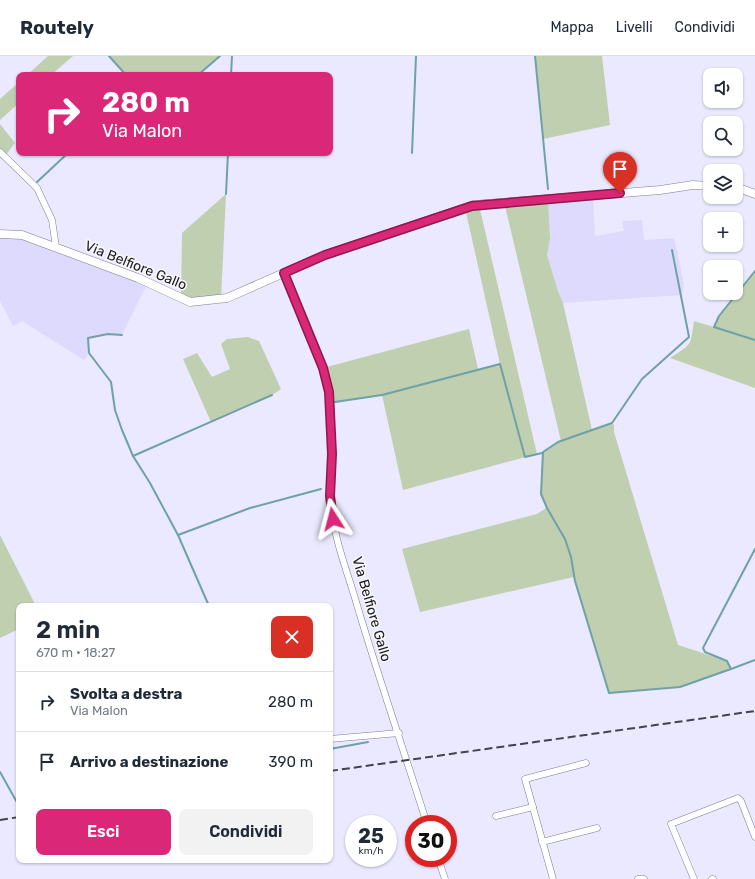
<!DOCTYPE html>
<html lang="it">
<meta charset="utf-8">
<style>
:root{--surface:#fff;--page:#f2f2f3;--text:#1f2937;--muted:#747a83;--line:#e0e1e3;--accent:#db2777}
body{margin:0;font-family:Rubik,sans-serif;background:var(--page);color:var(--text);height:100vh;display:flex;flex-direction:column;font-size:15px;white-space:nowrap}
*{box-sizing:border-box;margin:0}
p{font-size:13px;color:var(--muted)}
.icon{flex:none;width:22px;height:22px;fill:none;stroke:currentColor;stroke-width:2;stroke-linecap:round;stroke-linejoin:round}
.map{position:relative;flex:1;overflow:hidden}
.side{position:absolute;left:16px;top:547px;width:317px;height:260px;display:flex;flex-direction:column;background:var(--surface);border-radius:8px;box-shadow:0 1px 3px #0004}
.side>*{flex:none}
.guide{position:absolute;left:16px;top:16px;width:317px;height:84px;border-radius:8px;box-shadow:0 1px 3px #0004;background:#db2777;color:#fff;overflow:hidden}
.fabs{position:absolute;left:703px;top:12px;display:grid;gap:8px}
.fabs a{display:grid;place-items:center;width:40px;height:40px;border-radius:8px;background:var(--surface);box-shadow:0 1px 3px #0004;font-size:20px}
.speed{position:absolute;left:345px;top:759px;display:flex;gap:8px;font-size:20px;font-weight:700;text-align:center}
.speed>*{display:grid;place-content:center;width:52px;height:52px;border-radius:50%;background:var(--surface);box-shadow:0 1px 3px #0004;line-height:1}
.speed small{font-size:10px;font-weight:400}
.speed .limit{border:6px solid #d22;background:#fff;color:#111}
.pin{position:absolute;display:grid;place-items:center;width:34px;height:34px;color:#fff;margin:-41px -17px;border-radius:50% 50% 50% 0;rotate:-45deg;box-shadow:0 0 4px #0007}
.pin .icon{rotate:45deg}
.me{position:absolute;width:44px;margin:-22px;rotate:351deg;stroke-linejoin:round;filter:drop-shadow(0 0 3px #0008)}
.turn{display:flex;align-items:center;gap:14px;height:84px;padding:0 20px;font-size:18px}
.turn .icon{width:52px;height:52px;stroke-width:2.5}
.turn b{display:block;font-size:28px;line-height:34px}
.round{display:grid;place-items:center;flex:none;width:42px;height:42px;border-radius:8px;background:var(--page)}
.headline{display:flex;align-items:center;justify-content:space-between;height:68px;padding:0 20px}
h1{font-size:24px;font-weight:600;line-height:30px}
.primary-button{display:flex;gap:8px;margin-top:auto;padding:8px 20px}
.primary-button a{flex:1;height:46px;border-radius:8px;background:var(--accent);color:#fff;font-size:16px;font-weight:600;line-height:46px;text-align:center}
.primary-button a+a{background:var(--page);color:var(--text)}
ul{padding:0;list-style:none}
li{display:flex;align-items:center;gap:12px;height:60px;padding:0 20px;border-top:1px solid var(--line)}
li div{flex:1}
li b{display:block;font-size:15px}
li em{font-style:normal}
header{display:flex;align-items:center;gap:24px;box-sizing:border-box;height:56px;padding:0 20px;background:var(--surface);border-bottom:1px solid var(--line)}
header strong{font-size:19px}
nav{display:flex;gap:22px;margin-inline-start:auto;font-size:14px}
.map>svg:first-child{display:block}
.built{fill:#dedafd}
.green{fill:#bfcfaf}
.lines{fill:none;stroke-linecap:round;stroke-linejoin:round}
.stream{stroke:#6ea1a8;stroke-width:2}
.street-casing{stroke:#7e7a9b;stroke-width:7}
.secondary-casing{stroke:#7e7a9b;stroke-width:9}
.street{stroke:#fff;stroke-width:6}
.secondary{stroke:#fff;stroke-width:8}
.rail{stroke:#434150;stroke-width:2;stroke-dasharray:8 4;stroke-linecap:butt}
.route-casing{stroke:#8e194d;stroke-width:10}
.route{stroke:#db2777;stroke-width:7}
.labels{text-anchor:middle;stroke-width:3;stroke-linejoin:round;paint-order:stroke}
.street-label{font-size:14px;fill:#1b1926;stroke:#f9f9f9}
</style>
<header>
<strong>Routely</strong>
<nav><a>Mappa</a><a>Livelli</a><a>Condividi</a></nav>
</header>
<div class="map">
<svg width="755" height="823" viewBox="0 0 755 823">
<rect width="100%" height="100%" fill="#ebe9ff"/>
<g class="built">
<polygon points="593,139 595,180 624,175 622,165 642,164 644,184 674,182 684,228 682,239 563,247 558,235 547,199 550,183 548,142"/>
<polygon points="0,178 22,179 148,226 122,279 108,278 88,282 89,297 84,304 22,265 13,270 0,245"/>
</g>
<g class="green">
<polygon points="48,0 73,0 51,19 27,19"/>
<polygon points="109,0 220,0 198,19 126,19"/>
<polygon points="535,0 602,0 610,69 543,83"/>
<polygon points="19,26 19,47 0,64 0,43"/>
<polygon points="0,68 15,87 5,100 0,96"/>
<polygon points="226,138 221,243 181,242 182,177"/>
<polygon points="548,142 550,183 547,199 558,235 563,247 592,374 612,367 614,369 614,376 678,589 727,605 731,613 680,631 609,637 574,521 420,556 402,493 537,458 546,452 541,438 543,396 561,385 504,146"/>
<polygon points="479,149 537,398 403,434 382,339 330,346 323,312 469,273 478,313 500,308 465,152"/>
<path d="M755,215V332L670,302C693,287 690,291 694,265L714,271L719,260Z"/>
<polygon points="248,281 259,285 281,333 272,339 211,366 183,303 197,297 212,321 230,313 221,288 227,283"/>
<polygon points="0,479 36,550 19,550 19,573 0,582"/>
</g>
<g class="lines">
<g class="stream">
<polyline points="109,0 126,19"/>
<polyline points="535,0 548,133"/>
<polyline points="198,19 220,0"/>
<polyline points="231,19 232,0"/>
<polyline points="412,97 416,0"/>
<polyline points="37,126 68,97"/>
<polyline points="226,138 228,97"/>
<polyline points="672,194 689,281 642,323 612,367 558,386 543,396 541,438 547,452 565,483 571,501 575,525 609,637 680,631 731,613"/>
<polyline points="755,215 719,260 714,271 755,284"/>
<polyline points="122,279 108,278 88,282 89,297 111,326 115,354 122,374 133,400 150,427 178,479 209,550"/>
<polyline points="335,346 382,339 500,308 525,401 542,397"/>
<polyline points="133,400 272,339"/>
<polyline points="178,479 250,452 321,433"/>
<polyline points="755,493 703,592 705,596 727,605 731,613 755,604"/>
<polyline points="330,693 368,686"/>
<polyline points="0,716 19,750"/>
</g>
<defs>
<g id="street">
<polyline points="0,96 37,132 52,164 56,191"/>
<path d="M284,217C300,255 325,304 330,345C335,388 326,431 335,474C340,499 350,524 357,549C379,623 404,695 427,768"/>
<polyline points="330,683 399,677"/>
<polyline points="496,760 533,751"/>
<polyline points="542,786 597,772"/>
<polyline points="438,802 445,823"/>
<polyline points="553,823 525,723 586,707"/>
<polyline points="638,823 644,823"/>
<polyline points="694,823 671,768 738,742 741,745 755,781"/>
<polyline points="712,823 713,823"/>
</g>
<g id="secondary">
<polyline points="736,131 755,138"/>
<polyline points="0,178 22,179 49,189 138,222 190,246 227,242 325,199 473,149 660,134 693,129 710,130"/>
</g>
</defs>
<use href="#street" class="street-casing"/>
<use href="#secondary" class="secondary-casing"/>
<use href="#street" class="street"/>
<use href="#secondary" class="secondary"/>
<g class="rail">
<polyline points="330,715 755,655"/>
<polyline points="0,764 19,761"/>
</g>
</g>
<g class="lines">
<defs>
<polyline id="route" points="333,463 330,440 332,398 329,336 323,312 284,217 325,199 472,150 620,137"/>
</defs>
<use href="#route" class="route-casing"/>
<use href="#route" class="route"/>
</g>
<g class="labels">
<g class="street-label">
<text transform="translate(136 209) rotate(22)" y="5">Via Belfiore Gallo</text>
<text transform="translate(372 553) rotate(74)" y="5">Via Belfiore Gallo</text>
</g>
</g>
</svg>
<div class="fabs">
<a><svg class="icon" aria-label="sound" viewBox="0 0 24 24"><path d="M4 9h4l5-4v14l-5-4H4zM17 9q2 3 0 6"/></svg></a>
<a><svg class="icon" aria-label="search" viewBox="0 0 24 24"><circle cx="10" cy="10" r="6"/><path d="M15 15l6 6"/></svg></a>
<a><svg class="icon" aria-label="layers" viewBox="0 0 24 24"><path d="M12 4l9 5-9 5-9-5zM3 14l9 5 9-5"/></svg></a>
<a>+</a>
<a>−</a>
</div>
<div class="speed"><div>25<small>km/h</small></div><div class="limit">30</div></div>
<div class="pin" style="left:620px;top:137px;background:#d93025"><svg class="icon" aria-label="arrive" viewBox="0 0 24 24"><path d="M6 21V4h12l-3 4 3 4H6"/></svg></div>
<svg class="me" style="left:333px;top:463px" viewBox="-20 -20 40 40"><path d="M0-17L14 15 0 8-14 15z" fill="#db2777" stroke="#fff" stroke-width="4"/></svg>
<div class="guide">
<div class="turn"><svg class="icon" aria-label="right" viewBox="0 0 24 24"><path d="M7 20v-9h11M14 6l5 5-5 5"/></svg><div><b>280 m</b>Via Malon</div></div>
</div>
<section class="side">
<div class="headline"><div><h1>2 min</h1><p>670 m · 18:27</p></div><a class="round" style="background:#d93025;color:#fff"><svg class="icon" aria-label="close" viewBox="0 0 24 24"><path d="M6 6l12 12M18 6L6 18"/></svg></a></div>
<ul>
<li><svg class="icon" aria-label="right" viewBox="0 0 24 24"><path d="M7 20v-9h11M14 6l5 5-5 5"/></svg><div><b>Svolta a destra</b><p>Via Malon</p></div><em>280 m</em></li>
<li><svg class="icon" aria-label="arrive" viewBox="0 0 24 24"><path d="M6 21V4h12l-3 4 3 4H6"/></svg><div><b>Arrivo a destinazione</b></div><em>390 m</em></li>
</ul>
<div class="primary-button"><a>Esci</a><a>Condividi</a></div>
</section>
</div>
